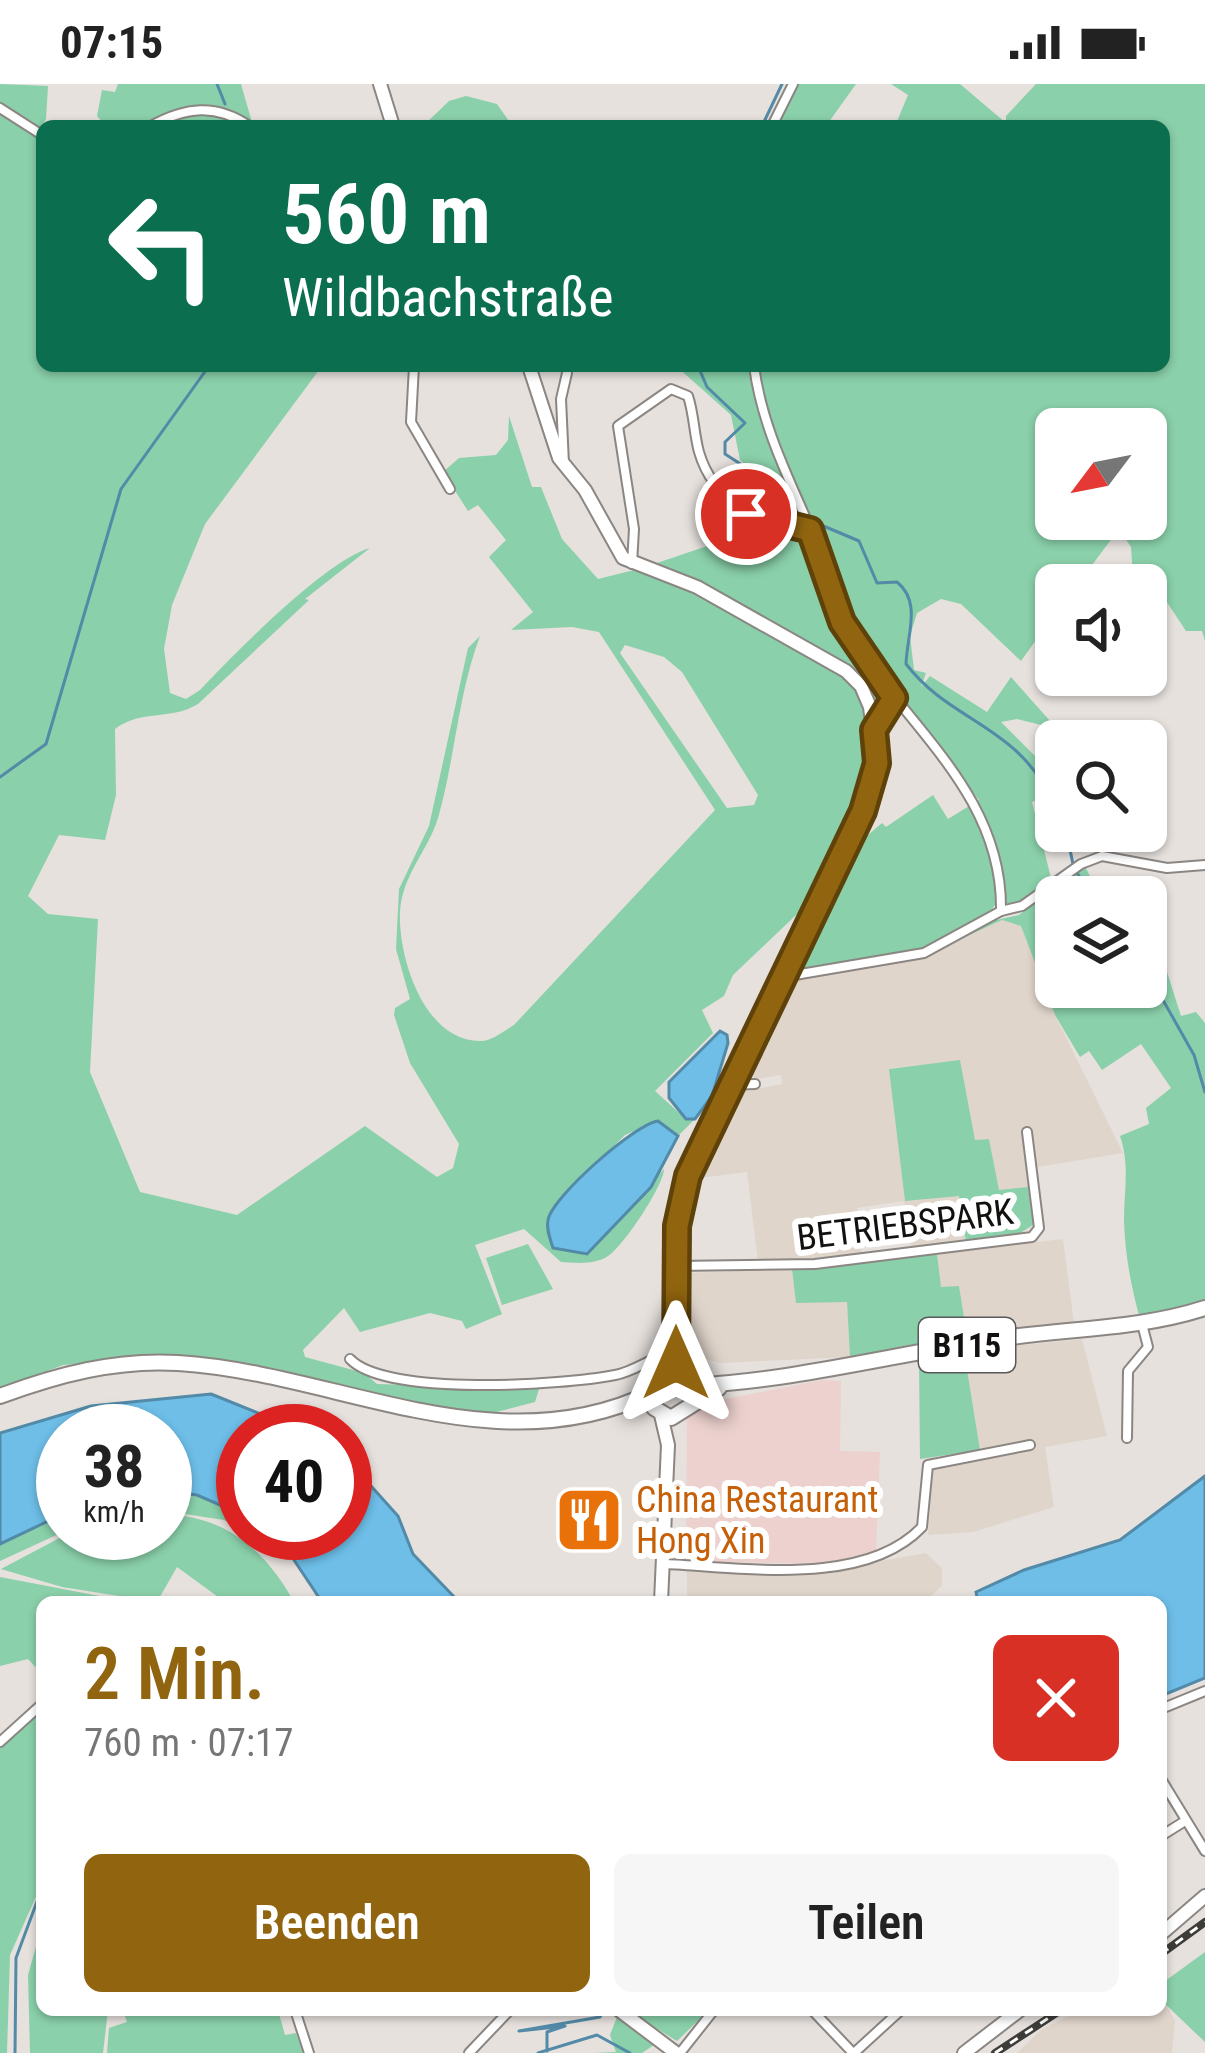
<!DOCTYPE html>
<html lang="de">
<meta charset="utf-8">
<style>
:root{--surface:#fff;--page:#f6f6f6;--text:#222;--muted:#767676;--accent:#91650f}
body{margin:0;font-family:"Roboto Condensed",sans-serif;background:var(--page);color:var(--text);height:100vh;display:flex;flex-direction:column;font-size:45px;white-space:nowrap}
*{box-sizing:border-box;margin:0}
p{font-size:39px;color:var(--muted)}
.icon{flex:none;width:66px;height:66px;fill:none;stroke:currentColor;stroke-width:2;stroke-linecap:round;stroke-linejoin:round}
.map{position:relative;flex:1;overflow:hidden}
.sheet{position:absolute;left:36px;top:1512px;width:1131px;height:420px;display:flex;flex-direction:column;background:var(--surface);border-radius:18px;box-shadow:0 3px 9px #0004}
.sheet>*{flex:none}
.guide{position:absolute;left:36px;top:36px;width:1134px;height:252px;border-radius:18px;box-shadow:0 3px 9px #0004;background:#0b6e4f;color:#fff;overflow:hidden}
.needle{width:78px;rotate:238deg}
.tools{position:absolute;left:1035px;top:324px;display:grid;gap:24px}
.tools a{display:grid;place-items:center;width:132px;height:132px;border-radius:18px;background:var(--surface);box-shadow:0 3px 9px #0004;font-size:60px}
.speed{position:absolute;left:36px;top:1320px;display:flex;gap:24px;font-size:60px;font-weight:700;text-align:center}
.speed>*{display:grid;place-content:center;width:156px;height:156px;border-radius:50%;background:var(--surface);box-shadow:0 3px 9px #0004;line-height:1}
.speed small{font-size:30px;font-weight:400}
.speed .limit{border:18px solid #d22;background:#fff;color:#111}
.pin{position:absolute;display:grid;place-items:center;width:102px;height:102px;color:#fff;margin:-51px;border:6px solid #fff;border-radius:50%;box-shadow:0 3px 12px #0007}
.me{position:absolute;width:132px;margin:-66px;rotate:0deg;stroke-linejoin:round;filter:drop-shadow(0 0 9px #0008)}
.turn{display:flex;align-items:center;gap:42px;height:252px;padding:0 48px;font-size:54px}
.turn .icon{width:156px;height:156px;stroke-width:2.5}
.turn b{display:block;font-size:84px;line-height:102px}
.round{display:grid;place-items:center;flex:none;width:126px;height:126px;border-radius:18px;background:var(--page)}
.summary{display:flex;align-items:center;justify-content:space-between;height:204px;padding:0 48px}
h1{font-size:72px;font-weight:600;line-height:90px;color:var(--accent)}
.cta{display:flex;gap:24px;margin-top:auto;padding:24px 48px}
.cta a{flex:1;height:138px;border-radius:18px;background:var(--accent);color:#fff;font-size:48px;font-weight:600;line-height:138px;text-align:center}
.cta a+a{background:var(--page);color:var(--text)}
.status{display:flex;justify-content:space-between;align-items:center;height:84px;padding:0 60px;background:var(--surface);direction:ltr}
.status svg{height:33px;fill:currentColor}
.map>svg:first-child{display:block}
.built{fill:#e0d5cb}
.industrial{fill:#ecd1ce}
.green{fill:#8ad0aa;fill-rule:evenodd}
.water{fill:#6ebee8;stroke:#528aa7;stroke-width:3}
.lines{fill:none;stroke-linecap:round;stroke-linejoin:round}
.stream{stroke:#528aa7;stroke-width:3}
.street-casing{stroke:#8b8682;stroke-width:12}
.secondary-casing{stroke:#8b8682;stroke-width:16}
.primary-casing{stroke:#8b8682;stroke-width:18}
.street{stroke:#fff;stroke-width:8}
.secondary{stroke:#fff;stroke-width:12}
.primary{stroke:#fff;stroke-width:14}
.rail-casing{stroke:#3d3c39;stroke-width:8}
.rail{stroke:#fff;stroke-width:3;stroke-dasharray:9;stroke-linecap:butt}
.route-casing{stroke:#5e420a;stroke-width:30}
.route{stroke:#91650f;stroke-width:21}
.labels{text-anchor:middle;stroke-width:12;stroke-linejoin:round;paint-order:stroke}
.shield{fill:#fff;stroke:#595857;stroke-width:3}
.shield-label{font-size:33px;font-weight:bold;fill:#12110f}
.street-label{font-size:36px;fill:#12110f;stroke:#fff}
.food-label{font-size:36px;fill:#c56008;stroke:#fff;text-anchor:start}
</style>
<div class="status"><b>07:15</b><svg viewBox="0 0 49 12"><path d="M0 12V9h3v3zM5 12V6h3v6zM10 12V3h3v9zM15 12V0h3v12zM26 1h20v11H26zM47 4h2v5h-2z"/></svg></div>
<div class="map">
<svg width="1205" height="1969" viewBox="0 0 1205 1969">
<rect width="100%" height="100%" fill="#e6e1dd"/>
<g class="built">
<polygon points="1002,836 1021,842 1030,859 1055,931 1123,1069 1026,1085 1028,1103 999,1107 989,1055 975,1056 960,977 890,984 905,1117 960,1111 966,1158 911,1164 904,1117 857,1124 862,1170 758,1178 747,1088 693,1095 734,1009 782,1000 781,991 756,995 744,987 783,904 804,893 921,874"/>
<polygon points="1063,1155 1074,1239 967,1251 959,1203 941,1204 937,1170"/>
<polygon points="792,1185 796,1218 847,1217 850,1273 720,1279 696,1272 681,1205 689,1189"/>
<polygon points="1082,1255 1107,1352 1045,1363 1054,1423 973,1448 928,1451 933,1384 1032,1363 1030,1357 980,1366 964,1267"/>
<polygon points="926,1469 942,1484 942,1502 924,1518 687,1518 687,1485 824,1487"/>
<polygon points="1161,1911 1175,1937 1172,1969 1017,1969 1041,1946 1080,1926 1161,1926"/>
</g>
<polygon class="industrial" points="823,1296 841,1297 840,1367 880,1368 876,1467 825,1480 686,1477 687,1332 709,1318"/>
<g class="green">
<path d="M0,0L48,2L46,35L37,54L42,56V282H322L205,440L172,521L164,565L170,609L186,615L200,606C234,570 326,476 370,464L305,515L309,516L198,620C170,637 141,625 115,645L116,711L105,756L59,751L28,812L48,830L98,835L90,988L140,1108L237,1131L365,1042L437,1093L453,1084L459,1060L410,979L394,931L395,924L410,915L396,865L399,805L429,742L468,564L480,552C458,610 455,675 438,734C428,767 402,791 400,828C398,873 424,958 481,957C492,957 504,947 514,941L715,726L599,548L572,543L511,546L533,528L489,473L506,456L478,421L468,427L443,388L459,374L496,371L508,356L509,332L532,403H541L562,455L598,495L638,485L679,500L849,593L863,616L872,677L862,714L817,811L733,891L724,912L702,926L713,949L655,1007L686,1035H695L678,1052L658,1037L625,1051L554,1122L587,1170L664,1085C664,1101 623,1163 608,1172C595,1181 576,1179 561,1178L524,1145L475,1161L502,1230L466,1245L462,1237L430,1229L360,1248L344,1224L303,1266L305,1273L364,1289L377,1300L539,1305L535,1318L485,1331L171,1273L63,1281L0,1305ZM625,561L664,573L682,588L758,711L754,721L727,724L620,569Z"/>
<polygon points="118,0 241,0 253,42 106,42 97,32 102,6 115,8"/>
<polygon points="796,0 856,0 826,42 776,42"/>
<path d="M891,0H960L1006,39V32L1036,0H1205V557L1202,547H1186L1147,488L1133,493L1131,463L1119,445L1077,501H1056V528L1021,577L961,520L941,515L917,529L910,552L914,586L926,589L921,603L930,592L987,628L1011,593L1051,638L1049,643L1017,635L1001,638L1046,683L1039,695L1049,711L1032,718L1052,798L1014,822L998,815C974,871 845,881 791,890L854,752L861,757L882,739L886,743L933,711L948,735L979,716L897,615L879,654L860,598L648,482L743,450L784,416L740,376L731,331L676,282H1164V42H895L908,11ZM1056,345H1146V435H1056Z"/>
<polygon points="466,12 497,20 511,40 423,42 449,17"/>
<path d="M1084,780L1100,813H1056V903H1146V850L1161,869L1181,932L1196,928L1205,939V1218L1140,1235C1132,1206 1125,1173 1124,1136C1124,1105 1130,1082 1120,1052L1149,1040L1146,1024L1171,1004L1141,960L1102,986L1089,967L1080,973L1055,931L1021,842L1002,836L935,867L992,837L1019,831Z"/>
<polygon points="960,976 975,1056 989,1055 999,1106 1028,1103 1033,1141 1017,1151 966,1158 959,1112 905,1117 889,985"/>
<polygon points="528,1160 553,1205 502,1221 486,1174"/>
<polygon points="937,1170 941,1203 959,1202 967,1251 850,1273 847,1218 796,1219 792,1185"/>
<polygon points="964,1267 980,1366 920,1375 919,1277"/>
<polygon points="165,1407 196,1411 243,1431 243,1448 224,1436 165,1427"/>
<polygon points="63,1430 63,1448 0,1477 0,1460"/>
<path d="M165,1431C225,1431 266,1467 294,1518H225L177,1483L157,1518L62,1503L1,1485L69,1449H165Z"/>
<polygon points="0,1493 131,1518 42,1518 42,1590 28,1575 0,1582"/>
<polygon points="42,1624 42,1799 10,1871 7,1969 0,1969 0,1661"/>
<polygon points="42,1841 42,1926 108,1926 103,1969 30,1969 28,1891"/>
<polygon points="1205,1868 1205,1958 1161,1916 1161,1900"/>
<polygon points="123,1926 278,1926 285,1951 296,1949 303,1969 107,1969 109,1944 127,1938"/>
<polygon points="626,1926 707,1926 708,1927 677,1957"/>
<polygon points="617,1933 654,1961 642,1969 593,1969 616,1968 610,1951"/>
</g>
<g class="water">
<polygon points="720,947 727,951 728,959 712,1012 695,1035 686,1035 669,1014 669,998"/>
<path d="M658,1037L678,1052L651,1103L587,1170L553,1164C550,1154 546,1145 548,1136C552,1113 635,1040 658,1037Z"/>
<polygon points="211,1310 303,1347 243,1347 243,1431 197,1411 165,1407 165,1347 63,1347 63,1430 0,1460 0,1349 91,1322"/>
<polygon points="345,1373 398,1432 413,1470 459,1518 322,1518 284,1461 269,1458 263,1449 345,1449"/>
<polygon points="1205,1392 1205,1594 1161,1612 1161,1518 978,1518 976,1508 1024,1486 1120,1456"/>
</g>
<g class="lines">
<g class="stream">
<polyline points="217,0 225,20"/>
<polyline points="762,42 782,0"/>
<polyline points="698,282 707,303 745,339 725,358 725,370 778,404 792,430 804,438"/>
<path d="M814,438L859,457L877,499L897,498C922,518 907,550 906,580C953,641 1019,639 1056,724"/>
<polyline points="0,693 46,660 121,405 209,282"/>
<polyline points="1066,747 1073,780"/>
<polyline points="1077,789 1094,813"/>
<polyline points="1146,886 1194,971 1205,1008"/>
<polyline points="547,1967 547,1948 565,1942 519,1947 600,1933 604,1926"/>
<polyline points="15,1969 16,1874 42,1804"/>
<polyline points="538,1969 597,1951 630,1969"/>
</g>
<defs>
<g id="street">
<polyline points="0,24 42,51"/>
<path d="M151,42C185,23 216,19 249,42"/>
<polyline points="772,42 793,0"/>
<polyline points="414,282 411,338 450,405"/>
<path d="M754,282C763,351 797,409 822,473C832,498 834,527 849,551C906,642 1003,710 1001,827"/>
<polyline points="564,380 561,315 567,289"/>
<path d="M632,480L634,445L618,342L671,305L688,312C694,330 694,350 699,368C715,423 761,434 809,446"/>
<polyline points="874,646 894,614"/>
<polyline points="783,893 924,869 1001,827 1022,822 1081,780 1102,772 1167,784 1205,781"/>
<polyline points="731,1001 755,1000"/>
<polyline points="676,1182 815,1180 1032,1153 1039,1144 1027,1048"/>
<path d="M350,1275C386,1313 564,1301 615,1291C637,1287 653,1271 676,1268"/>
<polyline points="1127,1354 1128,1287 1148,1263 1142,1240"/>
<path d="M665,1480C742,1483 864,1504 922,1443L928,1381L1030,1361"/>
<polyline points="1161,1625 1205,1607"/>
<polyline points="0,1658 42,1620"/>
<polyline points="1161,1695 1205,1767"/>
<polyline points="1161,1752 1185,1737"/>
<polyline points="295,1926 309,1969"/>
<polyline points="812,1926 853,1969"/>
<polyline points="469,1969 510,1926"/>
<polyline points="680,1969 714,1926"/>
<polyline points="854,1969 901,1926"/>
</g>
<g id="secondary">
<polyline points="380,0 393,42"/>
<polyline points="529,282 559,374 585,406 623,474 697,503 846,587 861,602 870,623 877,679 863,727 688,1092 675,1181 677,1267 668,1292"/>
<polyline points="661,1518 668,1361 661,1331"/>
<polyline points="1161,1850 1205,1812"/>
<polyline points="619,1926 676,1969"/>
<polyline points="964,1969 1020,1926"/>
</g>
<g id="primary">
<path d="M689,1302C793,1297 895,1270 997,1255C1067,1244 1137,1246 1205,1224"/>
<path d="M0,1312C57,1291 116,1275 178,1279C338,1289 493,1384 651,1309"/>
<polyline points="692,1316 686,1298 673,1292 659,1296 651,1309 654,1324 671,1334 719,1304"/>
</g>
</defs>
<use href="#street" class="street-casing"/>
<use href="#secondary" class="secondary-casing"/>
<use href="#primary" class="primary-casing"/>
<use href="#street" class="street"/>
<use href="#secondary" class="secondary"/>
<use href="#primary" class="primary"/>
<defs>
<g id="rail">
<polyline points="1161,1870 1205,1838"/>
<polyline points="995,1969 1061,1926"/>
</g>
</defs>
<use href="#rail" class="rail-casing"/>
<use href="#rail" class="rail"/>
</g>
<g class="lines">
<defs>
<polyline id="route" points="676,1279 677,1142 688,1092 863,727 877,679 874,646 894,614 842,538 810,446 746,430"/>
</defs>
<use href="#route" class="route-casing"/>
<use href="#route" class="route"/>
</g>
<defs>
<symbol id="restaurant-square" viewBox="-11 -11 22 22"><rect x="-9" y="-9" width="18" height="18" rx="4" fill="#e8710a" stroke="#fff"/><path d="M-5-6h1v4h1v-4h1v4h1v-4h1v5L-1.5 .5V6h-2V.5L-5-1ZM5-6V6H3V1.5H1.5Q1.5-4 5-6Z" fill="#fff"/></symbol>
</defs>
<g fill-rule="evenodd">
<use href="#restaurant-square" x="551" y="1398" width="76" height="76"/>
</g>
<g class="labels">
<rect class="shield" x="919" y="1234" width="96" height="54" rx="9"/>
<g class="shield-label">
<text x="967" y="1273">B115</text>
</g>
<g class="street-label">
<text transform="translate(905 1140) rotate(-7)" y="13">BETRIEBSPARK</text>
</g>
<g class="food-label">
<text x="636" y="1428">China Restaurant<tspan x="636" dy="41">Hong Xin</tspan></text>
</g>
</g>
</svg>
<div class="tools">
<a><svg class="needle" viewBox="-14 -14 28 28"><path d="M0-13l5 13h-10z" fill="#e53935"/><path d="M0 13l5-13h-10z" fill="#767676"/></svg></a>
<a><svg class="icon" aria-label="sound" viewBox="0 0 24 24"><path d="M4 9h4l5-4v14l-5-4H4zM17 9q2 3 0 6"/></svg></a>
<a><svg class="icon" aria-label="search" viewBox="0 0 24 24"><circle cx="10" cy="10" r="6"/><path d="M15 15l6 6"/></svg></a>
<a><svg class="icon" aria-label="layers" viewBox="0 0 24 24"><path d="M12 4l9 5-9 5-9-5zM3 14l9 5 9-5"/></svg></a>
</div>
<div class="speed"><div>38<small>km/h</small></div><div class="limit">40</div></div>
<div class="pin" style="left:746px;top:430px;background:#d93025"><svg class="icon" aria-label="arrive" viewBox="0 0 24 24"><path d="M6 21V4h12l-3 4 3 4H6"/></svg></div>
<svg class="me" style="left:676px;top:1279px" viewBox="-20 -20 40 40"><path d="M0-17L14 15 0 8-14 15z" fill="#91650f" stroke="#fff" stroke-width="4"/></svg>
<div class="guide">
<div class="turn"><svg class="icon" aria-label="left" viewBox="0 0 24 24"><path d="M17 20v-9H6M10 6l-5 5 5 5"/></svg><div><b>560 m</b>Wildbachstraße</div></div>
</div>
<section class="sheet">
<div class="summary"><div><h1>2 Min.</h1><p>760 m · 07:17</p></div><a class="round" style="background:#d93025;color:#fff"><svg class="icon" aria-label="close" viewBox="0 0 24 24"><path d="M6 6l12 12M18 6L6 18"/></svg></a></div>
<div class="cta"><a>Beenden</a><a>Teilen</a></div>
</section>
</div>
